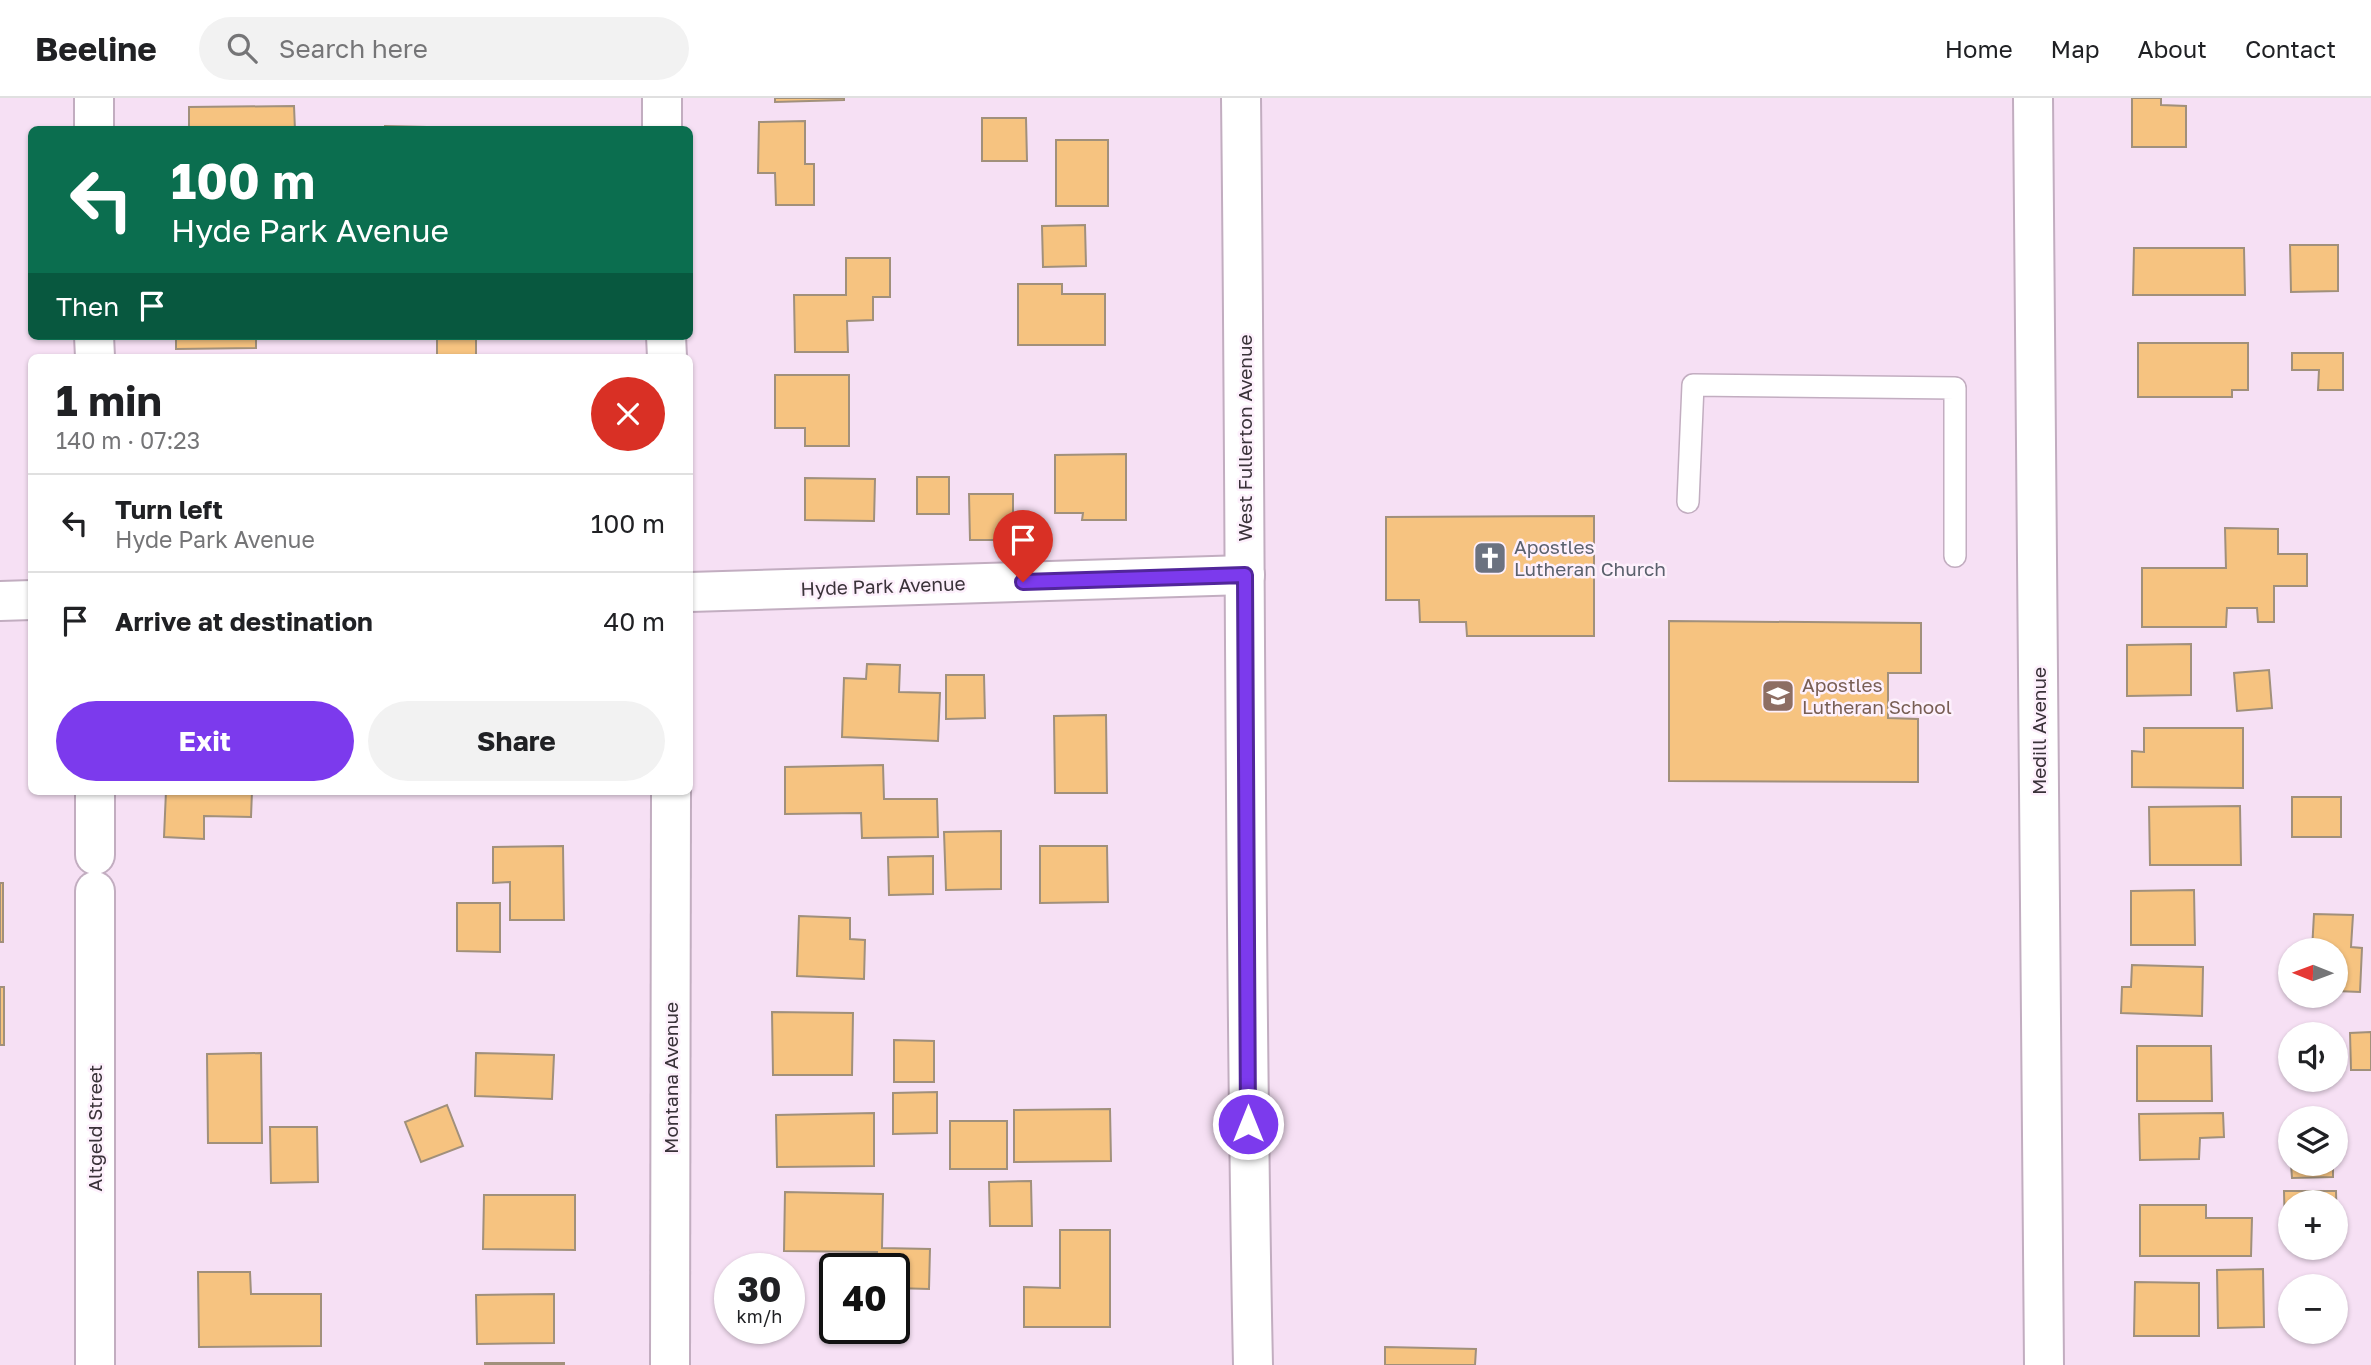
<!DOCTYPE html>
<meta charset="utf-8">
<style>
:root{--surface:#fff;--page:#f2f2f2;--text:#202124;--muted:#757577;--line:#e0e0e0;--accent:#7c3aed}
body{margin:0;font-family:"Golos Text",sans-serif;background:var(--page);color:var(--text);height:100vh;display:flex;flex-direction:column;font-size:26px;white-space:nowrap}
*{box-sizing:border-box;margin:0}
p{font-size:23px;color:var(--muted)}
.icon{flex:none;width:38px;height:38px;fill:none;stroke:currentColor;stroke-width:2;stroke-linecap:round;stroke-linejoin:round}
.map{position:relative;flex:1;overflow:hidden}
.side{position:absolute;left:28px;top:256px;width:665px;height:441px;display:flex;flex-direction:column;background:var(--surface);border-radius:10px;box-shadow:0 2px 5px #0004}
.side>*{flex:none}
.hud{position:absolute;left:28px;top:28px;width:665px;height:214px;border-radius:10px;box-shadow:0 2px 5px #0004;background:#0b6e4f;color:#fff;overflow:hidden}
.needle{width:46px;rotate:271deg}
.buttons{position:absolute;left:2278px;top:840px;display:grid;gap:14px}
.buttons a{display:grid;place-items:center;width:70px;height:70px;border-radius:50%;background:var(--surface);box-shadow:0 2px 5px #0004;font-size:35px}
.speed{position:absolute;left:714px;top:1155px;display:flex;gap:14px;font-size:35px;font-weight:700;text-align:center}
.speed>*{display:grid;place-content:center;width:91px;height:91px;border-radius:50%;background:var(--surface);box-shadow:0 2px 5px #0004;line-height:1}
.speed small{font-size:18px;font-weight:400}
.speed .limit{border:4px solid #111;border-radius:10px;background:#fff;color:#111}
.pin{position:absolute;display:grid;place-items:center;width:60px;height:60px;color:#fff;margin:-72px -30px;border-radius:50% 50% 50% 0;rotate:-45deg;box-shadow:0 0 7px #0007}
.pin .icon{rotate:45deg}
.me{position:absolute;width:77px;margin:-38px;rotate:0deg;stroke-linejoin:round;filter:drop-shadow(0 0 5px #0008)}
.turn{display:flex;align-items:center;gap:24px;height:147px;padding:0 28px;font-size:32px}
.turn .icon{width:91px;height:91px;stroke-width:2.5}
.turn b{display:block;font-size:49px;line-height:60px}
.then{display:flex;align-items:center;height:66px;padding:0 28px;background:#0003;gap:14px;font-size:26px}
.round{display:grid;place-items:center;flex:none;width:74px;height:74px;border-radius:37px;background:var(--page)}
.head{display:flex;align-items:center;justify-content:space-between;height:119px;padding:0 28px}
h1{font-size:42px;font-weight:700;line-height:52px}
.primary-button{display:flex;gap:14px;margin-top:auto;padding:14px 28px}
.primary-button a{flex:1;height:80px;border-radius:42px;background:var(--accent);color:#fff;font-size:28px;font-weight:700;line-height:80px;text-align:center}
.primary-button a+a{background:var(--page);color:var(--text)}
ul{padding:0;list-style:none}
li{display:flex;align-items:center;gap:21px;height:98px;padding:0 28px;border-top:2px solid var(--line)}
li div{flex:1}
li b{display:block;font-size:26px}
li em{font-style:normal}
header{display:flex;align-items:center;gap:42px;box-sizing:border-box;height:98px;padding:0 35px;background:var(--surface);border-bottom:2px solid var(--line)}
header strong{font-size:33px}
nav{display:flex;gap:38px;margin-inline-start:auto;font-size:24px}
.search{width:490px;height:63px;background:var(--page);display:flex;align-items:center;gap:18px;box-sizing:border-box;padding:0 24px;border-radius:38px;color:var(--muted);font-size:26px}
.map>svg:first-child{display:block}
.building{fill:#f6c380;stroke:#a1907b;stroke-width:2}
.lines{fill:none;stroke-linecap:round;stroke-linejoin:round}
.lane-casing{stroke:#c2adc0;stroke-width:24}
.street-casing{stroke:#c2adc0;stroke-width:42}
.secondary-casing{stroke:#c2adc0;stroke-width:42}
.lane{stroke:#fff;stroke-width:21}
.street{stroke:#fff;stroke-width:38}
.secondary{stroke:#fff;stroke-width:38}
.route-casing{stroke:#51269a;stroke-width:18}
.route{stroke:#7c3aed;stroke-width:12}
.labels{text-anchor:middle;stroke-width:5;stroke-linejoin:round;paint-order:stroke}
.street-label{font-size:19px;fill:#3a3239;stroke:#fdf0fc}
.worship-label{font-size:19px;fill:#5b616d;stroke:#fdf0fc;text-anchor:start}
.education-label{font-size:19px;fill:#785e54;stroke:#fdf0fc;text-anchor:start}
</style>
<header>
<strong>Beeline</strong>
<div class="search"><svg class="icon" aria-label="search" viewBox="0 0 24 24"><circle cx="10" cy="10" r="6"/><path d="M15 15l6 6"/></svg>Search here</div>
<nav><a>Home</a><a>Map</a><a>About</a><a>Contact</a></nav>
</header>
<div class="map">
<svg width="2371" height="1267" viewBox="0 0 2371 1267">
<rect width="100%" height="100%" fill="#f6e0f4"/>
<g class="building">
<polygon points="775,0 844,0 844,2 775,4"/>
<polygon points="2132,0 2161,0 2161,7 2186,8 2186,49 2132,49"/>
<polygon points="294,8 295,32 189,32 189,9"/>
<polygon points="982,20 1026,20 1027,63 982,63"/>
<polygon points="805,23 805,66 814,66 814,107 776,107 775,75 758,75 759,24"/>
<polygon points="385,28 426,29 426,32 385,32"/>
<rect x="490" y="29" width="76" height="3"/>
<rect x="1056" y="42" width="52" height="66"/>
<polygon points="1085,127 1086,168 1043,169 1042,128"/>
<polygon points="2290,147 2338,147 2338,193 2291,194"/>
<polygon points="2134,150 2244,150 2245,197 2133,197"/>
<polygon points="846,160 890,160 890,199 873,199 873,222 847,223 848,254 795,254 794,197 846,197"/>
<polygon points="1018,186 1062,186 1062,196 1105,196 1105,247 1018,247"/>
<polygon points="176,238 256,238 256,250 176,251"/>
<rect x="437" y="238" width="39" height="21"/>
<polygon points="2138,245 2248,245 2248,292 2232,292 2232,299 2138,299"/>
<polygon points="2292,255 2343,255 2343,292 2318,292 2319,272 2292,272"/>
<polygon points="775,277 849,277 849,348 805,348 805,330 775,330"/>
<polygon points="1126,356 1126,422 1082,422 1083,415 1055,415 1055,357"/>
<rect x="917" y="379" width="32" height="37"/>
<polygon points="805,380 875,381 874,423 805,422"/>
<polygon points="969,396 1013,396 1013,442 970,442"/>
<polygon points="1594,418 1594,538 1467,538 1466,524 1420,524 1419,502 1386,502 1386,419"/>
<polygon points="2225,430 2278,431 2278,456 2307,456 2307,488 2274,488 2274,524 2258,524 2257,510 2227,510 2226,529 2142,529 2142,470 2226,470"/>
<polygon points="1669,523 1921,525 1921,575 1888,575 1888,620 1918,621 1918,684 1669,683"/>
<polygon points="2191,546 2191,597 2127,598 2127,547"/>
<polygon points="867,566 900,567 899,594 940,595 938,643 842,639 844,580 866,581"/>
<polygon points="2269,572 2272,610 2237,613 2234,575"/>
<polygon points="946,577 984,577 985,620 946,621"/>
<polygon points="1106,617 1107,695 1055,695 1054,618"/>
<polygon points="2144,630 2243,630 2243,690 2132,689 2132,653 2144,654"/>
<polygon points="883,667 884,701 937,701 938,739 862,740 861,715 785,716 785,669"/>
<polygon points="166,693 252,693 251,719 204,718 204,741 164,739"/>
<rect x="2292" y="699" width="49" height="40"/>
<polygon points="2240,708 2241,767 2150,767 2149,709"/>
<polygon points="1001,733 1001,791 946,792 944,734"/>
<polygon points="563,748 564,822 510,822 510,784 493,785 493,749"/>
<polygon points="1040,748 1107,748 1108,804 1040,805"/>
<polygon points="933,758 933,796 889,797 888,759"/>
<rect x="0" y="785" width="3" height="59"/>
<polygon points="2194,792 2195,847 2131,847 2131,793"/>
<polygon points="457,805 500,805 500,854 457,853"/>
<polygon points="2314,816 2353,817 2351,849 2362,850 2360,894 2336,893 2336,852 2312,852"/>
<polygon points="799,818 850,820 850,841 865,842 864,881 797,878"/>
<polygon points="2132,867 2203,869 2202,918 2121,915 2122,889 2131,889"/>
<rect x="0" y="889" width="4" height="58"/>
<polygon points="772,914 853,915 852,977 773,977"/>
<polygon points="2371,934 2371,972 2351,972 2350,935"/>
<polygon points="894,942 934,943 934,984 894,984"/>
<polygon points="2137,948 2211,948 2212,1003 2137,1003"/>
<polygon points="261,955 262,1045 208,1045 207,956"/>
<polygon points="476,955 554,957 552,1001 475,998"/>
<polygon points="937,994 937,1035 893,1036 893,995"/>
<polygon points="447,1007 463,1048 421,1064 405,1024"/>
<polygon points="1110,1011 1111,1063 1014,1064 1014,1012"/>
<polygon points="874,1015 874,1068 777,1069 776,1017"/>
<polygon points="2223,1015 2224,1039 2200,1040 2199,1061 2140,1062 2139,1016"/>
<rect x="950" y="1023" width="57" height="48"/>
<polygon points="270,1029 317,1029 318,1084 271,1085"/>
<polygon points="2291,1066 2333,1066 2333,1079 2292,1080"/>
<polygon points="1031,1083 1032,1128 990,1128 989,1084"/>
<polygon points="2284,1093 2336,1093 2337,1136 2336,1104 2291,1104 2291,1137 2285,1137"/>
<polygon points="785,1094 883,1096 882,1150 930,1151 929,1191 894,1190 894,1171 876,1171 877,1154 784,1153"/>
<polygon points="484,1097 575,1097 575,1152 483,1151"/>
<polygon points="2140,1107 2206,1107 2206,1120 2252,1120 2251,1158 2140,1158"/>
<polygon points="1060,1132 1110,1132 1110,1229 1024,1229 1024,1189 1060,1190"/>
<polygon points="2263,1171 2264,1229 2218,1230 2217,1172"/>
<polygon points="198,1174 250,1174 251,1196 321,1196 321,1248 199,1249"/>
<polygon points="2135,1184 2199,1185 2199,1238 2134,1238"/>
<polygon points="554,1196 554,1245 477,1246 476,1197"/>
<polygon points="1385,1249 1476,1251 1475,1267 1385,1267"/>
<rect x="485" y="1265" width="79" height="2"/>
</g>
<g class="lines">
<defs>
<polyline id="lane" points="1688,404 1693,287 1955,290 1955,458"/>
<g id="street">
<polyline points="94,0 94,32"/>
<polyline points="662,0 662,32"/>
<polyline points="2033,0 2044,1267"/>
<polyline points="94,238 95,259"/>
<polyline points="666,238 667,259"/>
<polyline points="690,494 1245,477"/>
<polyline points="0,503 32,502"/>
<polyline points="95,757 95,693"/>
<polyline points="95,793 95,1267"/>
<polyline points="670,1267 671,693"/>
</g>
<path id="secondary" d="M1241,0C1246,422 1244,845 1253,1267"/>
</defs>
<use href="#lane" class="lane-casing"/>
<use href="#street" class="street-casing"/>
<use href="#secondary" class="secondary-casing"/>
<use href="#lane" class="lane"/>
<use href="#street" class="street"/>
<use href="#secondary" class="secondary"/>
</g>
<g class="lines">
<defs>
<polyline id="route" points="1023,484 1245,477 1248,1026"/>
</defs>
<use href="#route" class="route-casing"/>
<use href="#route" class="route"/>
</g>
<defs>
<symbol id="church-square" viewBox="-11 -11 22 22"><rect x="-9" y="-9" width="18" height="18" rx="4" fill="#6b7280" stroke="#fdf0fc"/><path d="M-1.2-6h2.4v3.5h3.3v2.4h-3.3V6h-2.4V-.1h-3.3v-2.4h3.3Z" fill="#fff"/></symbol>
<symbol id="school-square" viewBox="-11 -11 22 22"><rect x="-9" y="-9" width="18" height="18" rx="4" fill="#8d6e63" stroke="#fdf0fc"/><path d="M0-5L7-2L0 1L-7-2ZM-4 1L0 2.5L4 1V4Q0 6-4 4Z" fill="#fff"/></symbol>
</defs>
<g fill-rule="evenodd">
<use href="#church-square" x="1471" y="441" width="38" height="38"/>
<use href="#school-square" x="1759" y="579" width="38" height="38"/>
</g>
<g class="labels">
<g class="street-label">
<text transform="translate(1245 340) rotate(-90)" y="7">West Fullerton Avenue</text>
<text transform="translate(883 488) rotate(-2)" y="7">Hyde Park Avenue</text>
<text transform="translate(2039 633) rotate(-90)" y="7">Medill Avenue</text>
<text transform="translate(671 980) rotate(-90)" y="7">Montana Avenue</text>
<text transform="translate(95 1030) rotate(-90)" y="7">Altgeld Street</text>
</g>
<g class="worship-label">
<text x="1514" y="456">Apostles<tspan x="1514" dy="22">Lutheran Church</tspan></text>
</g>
<g class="education-label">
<text x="1802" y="594">Apostles<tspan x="1802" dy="22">Lutheran School</tspan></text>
</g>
</g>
</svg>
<div class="buttons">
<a><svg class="needle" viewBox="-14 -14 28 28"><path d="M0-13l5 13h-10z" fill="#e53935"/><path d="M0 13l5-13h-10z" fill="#757577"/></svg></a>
<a><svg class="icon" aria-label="sound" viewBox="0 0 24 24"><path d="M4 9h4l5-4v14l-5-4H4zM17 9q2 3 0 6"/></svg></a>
<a><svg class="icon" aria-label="layers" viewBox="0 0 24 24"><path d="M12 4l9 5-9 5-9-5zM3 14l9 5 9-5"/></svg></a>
<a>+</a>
<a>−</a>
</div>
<div class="speed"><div>30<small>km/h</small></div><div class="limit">40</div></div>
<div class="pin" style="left:1023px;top:484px;background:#d93025"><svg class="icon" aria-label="arrive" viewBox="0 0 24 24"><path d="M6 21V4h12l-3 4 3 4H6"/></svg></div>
<svg class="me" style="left:1248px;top:1026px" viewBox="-20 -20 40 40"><circle r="17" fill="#7c3aed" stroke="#fff" stroke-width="3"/><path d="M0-11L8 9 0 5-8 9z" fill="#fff"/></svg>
<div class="hud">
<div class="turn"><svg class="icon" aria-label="left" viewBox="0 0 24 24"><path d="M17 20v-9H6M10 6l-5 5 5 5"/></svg><div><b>100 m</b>Hyde Park Avenue</div></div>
<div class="then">Then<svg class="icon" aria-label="arrive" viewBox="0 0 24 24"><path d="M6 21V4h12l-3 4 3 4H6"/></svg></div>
</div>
<section class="side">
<div class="head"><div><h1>1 min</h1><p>140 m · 07:23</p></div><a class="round" style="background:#d93025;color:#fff"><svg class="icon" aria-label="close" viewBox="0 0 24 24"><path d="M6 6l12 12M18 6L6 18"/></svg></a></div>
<ul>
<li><svg class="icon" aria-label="left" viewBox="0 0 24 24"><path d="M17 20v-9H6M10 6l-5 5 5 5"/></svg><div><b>Turn left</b><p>Hyde Park Avenue</p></div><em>100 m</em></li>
<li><svg class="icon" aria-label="arrive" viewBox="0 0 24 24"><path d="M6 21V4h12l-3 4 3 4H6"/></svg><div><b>Arrive at destination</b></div><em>40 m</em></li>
</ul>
<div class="primary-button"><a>Exit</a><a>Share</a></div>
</section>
</div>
